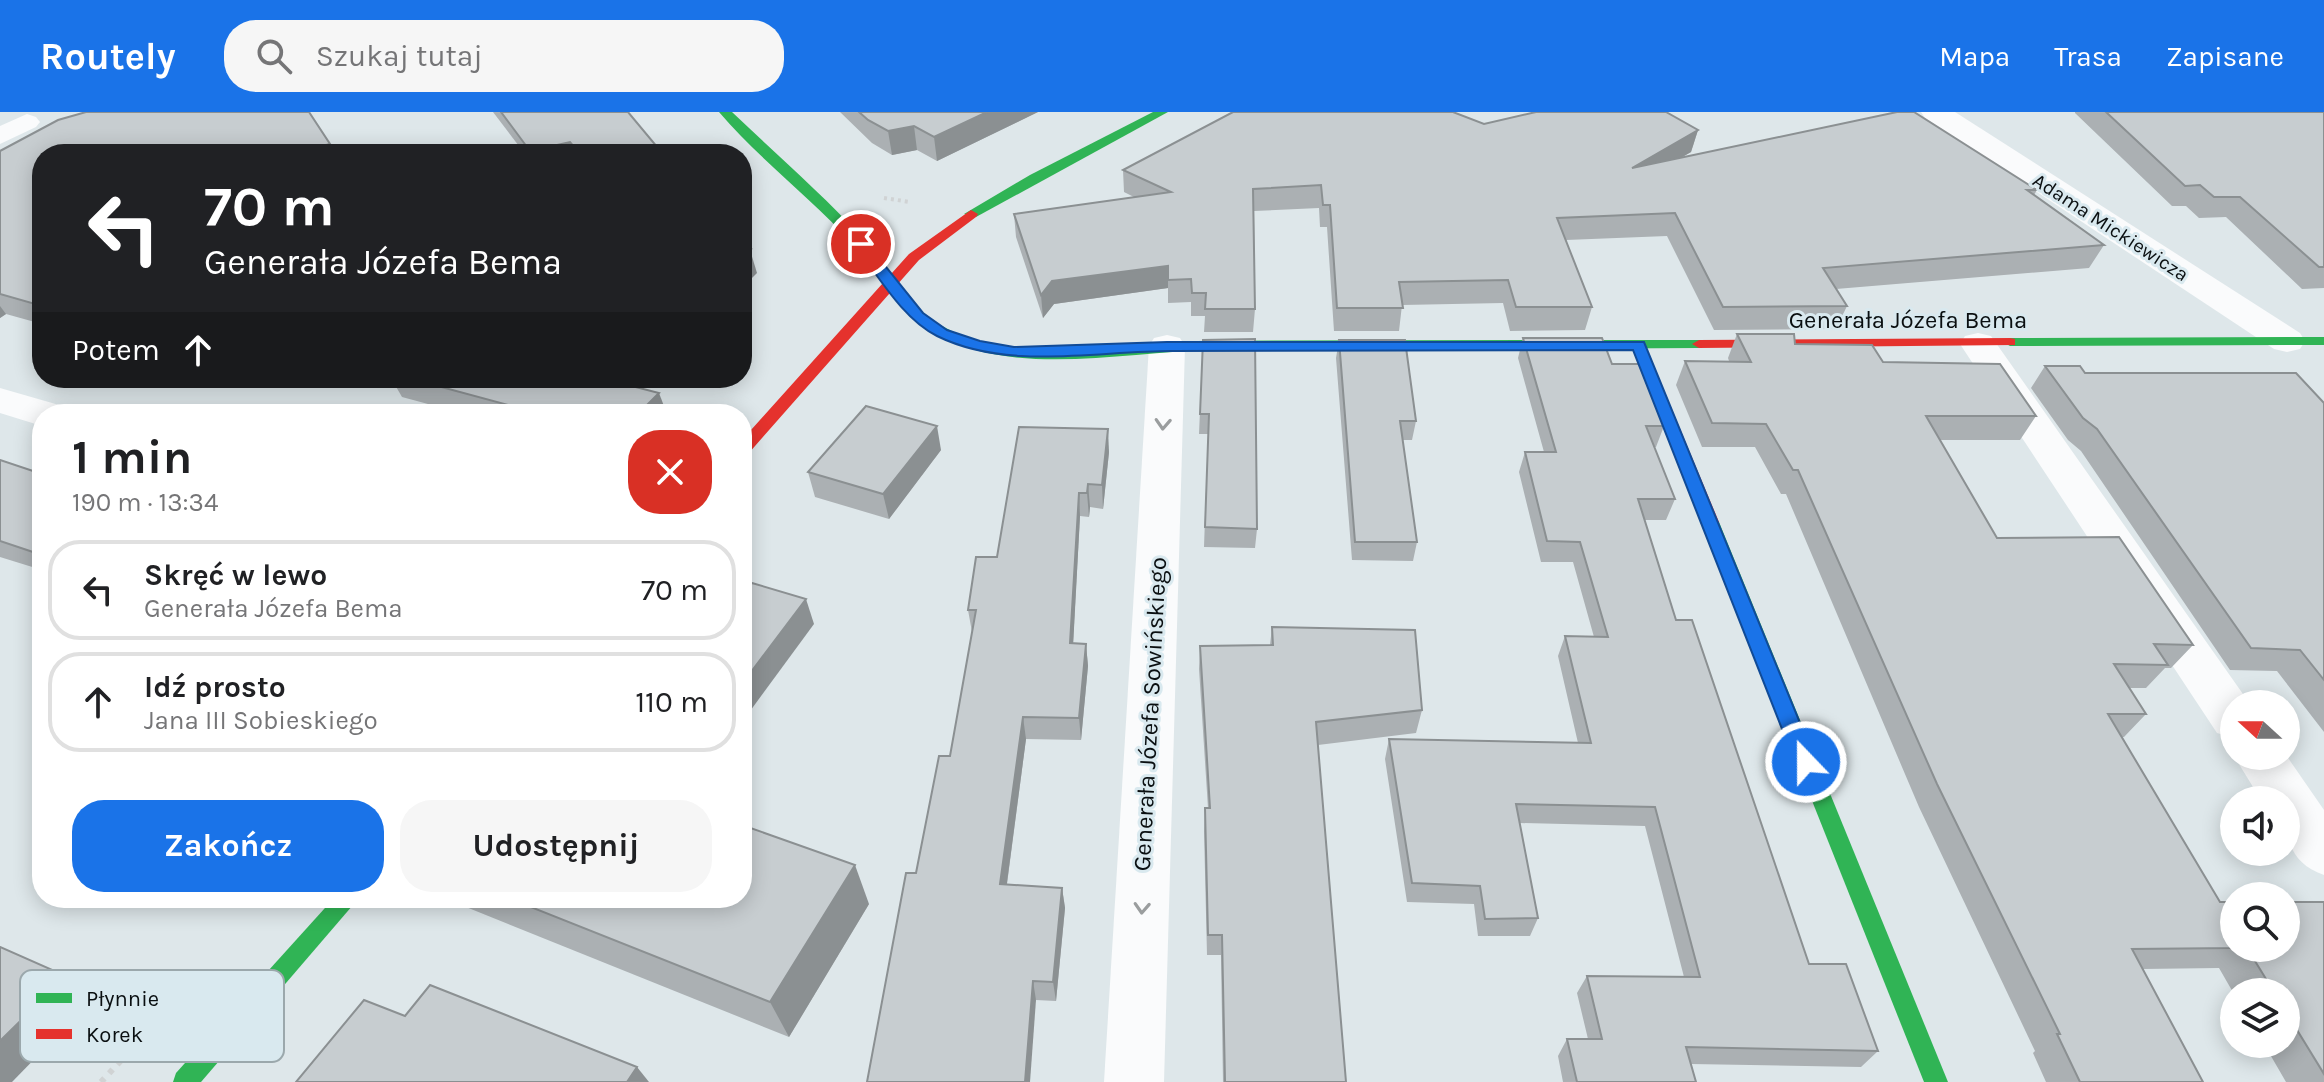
<!DOCTYPE html>
<html lang="pl">
<meta charset="utf-8">
<style>
:root{--surface:#fff;--page:#f6f6f6;--text:#202124;--muted:#757577;--line:#e0e0e0;--accent:#1a73e8}
body{margin:0;font-family:Karla,sans-serif;background:var(--page);color:var(--text);height:100vh;display:flex;flex-direction:column;font-size:30px;white-space:nowrap}
*{box-sizing:border-box;margin:0}
p{font-size:26px;color:var(--muted)}
.icon{flex:none;width:44px;height:44px;fill:none;stroke:currentColor;stroke-width:2;stroke-linecap:round;stroke-linejoin:round}
.map{position:relative;flex:1;overflow:hidden}
.drawer{position:absolute;left:32px;top:292px;width:720px;height:504px;display:flex;flex-direction:column;background:var(--surface);border-radius:32px;box-shadow:0 4px 20px #0003}
.drawer>*{flex:none}
.banner{position:absolute;left:32px;top:32px;width:720px;height:244px;border-radius:32px;box-shadow:0 4px 20px #0003;background:#202124;color:#fff;overflow:hidden}
.needle{width:52px;rotate:291deg}
.fabs{position:absolute;left:2220px;top:578px;display:grid;gap:16px}
.fabs a{display:grid;place-items:center;width:80px;height:80px;border-radius:50%;background:var(--surface);box-shadow:0 4px 20px #0003;font-size:40px}
.pin{position:absolute;display:grid;place-items:center;width:68px;height:68px;color:#fff;margin:-34px;border:4px solid #fff;border-radius:50%;box-shadow:0 2px 8px #0007}
.me{position:absolute;width:88px;margin:-44px;rotate:338deg;stroke-linejoin:round;filter:drop-shadow(0 0 6px #0008)}
.turn{display:flex;align-items:center;gap:28px;height:168px;padding:0 40px;font-size:36px}
.turn .icon{width:104px;height:104px;stroke-width:2.5}
.turn b{display:block;font-size:56px;line-height:68px}
.then{display:flex;align-items:center;height:76px;padding:0 40px;background:#0003;gap:16px;font-size:30px}
.round{display:grid;place-items:center;flex:none;width:84px;height:84px;border-radius:32px;background:var(--page)}
.overview{display:flex;align-items:center;justify-content:space-between;height:136px;padding:0 40px}
h1{font-size:48px;font-weight:700;line-height:60px}
.cta{display:flex;gap:16px;margin-top:auto;padding:16px 40px}
.cta a{flex:1;height:92px;border-radius:32px;background:var(--accent);color:#fff;font-size:32px;font-weight:700;line-height:92px;text-align:center}
.cta a+a{background:var(--page);color:var(--text)}
ul{padding:0;list-style:none}
li{display:flex;align-items:center;gap:24px;height:100px;margin:0 16px 12px;padding:0 24px;border:4px solid var(--line);border-radius:32px}
li div{flex:1}
li b{display:block;font-size:30px}
li em{font-style:normal}
header{display:flex;align-items:center;gap:48px;box-sizing:border-box;height:112px;padding:0 40px;background:var(--accent);color:#fff}
header strong{font-size:38px}
nav{display:flex;gap:44px;margin-inline-start:auto;font-size:28px}
.search{width:560px;height:72px;background:var(--page);display:flex;align-items:center;gap:20px;box-sizing:border-box;padding:0 28px;border-radius:32px;color:var(--muted);font-size:30px}
.map>svg:first-child{display:block}
.lines{fill:none;stroke-linecap:round;stroke-linejoin:round}
.path-far1{stroke:#d0d3d4;stroke-width:4;stroke-dasharray:3 4;stroke-linecap:butt}
.path{stroke:#d0d3d4;stroke-width:6;stroke-dasharray:5 7;stroke-linecap:butt}
.lane{fill:#fafbfc;fill-rule:evenodd}
.street{fill:#fafbfc;fill-rule:evenodd}
.fast{fill:#30b455;fill-rule:evenodd}
.jam{fill:#e5322d;fill-rule:evenodd}
.wall{fill:#abb0b3}
.shaded-wall{fill:#8b9092}
.building{fill:#c7cdd0;stroke:#8b9092;stroke-width:2}
.oneway{stroke:#9a9d9e}
.route{fill:#1a73e8;stroke:#114b97;stroke-width:2}
.labels{text-anchor:middle;stroke-width:6;stroke-linejoin:round;paint-order:stroke}
.far-street-label{font-size:20px;fill:#0a0f11;stroke:#d9e9ef}
.street-label{font-size:24px;fill:#0a0f11;stroke:#d9e9ef}
.key{fill:#d9e9ef;stroke:#9ba8ac;stroke-width:2}
.key-label{font-size:22px;fill:#0a0f11}
</style>
<header>
<strong>Routely</strong>
<div class="search"><svg class="icon" aria-label="search" viewBox="0 0 24 24"><circle cx="10" cy="10" r="6"/><path d="M15 15l6 6"/></svg>Szukaj tutaj</div>
<nav><a>Mapa</a><a>Trasa</a><a>Zapisane</a></nav>
</header>
<div class="map">
<svg width="2324" height="970" viewBox="0 0 2324 970">
<rect width="100%" height="100%" fill="#dee7ea"/>
<g class="lines">
<polyline class="path-far1" points="884,86 910,90"/>
<polyline class="path" points="101,970 128,941"/>
<polygon class="lane" points="27,2 36,5 40,10 36,15 0,32 0,14"/>
<g class="street">
<polygon points="1921,0 1955,0 2300,221 2305,229 2300,237 2287,240 2274,237 1925,6"/>
<polygon points="1978,221 1991,224 2250,592 2234,592 2234,626 2217,621 1960,232 1965,224"/>
<polygon points="1167,223 1180,226 1185,234 1164,970 1104,970 1149,234 1154,226"/>
<polygon points="0,276 59,293 64,302 42,302 42,314 0,301"/>
<path d="M2286,643L2324,698V763C2286,749 2286,723 2286,688H2261L2234,644Z"/>
</g>
<g class="fast">
<path d="M719,0H732C776,42 822,82 863,126C890,155 908,196 944,215C1019,256 1114,230 1195,229C1363,228 1531,228 1699,228L1706,232L1699,236C1537,237 1376,237 1214,238C1124,239 1016,267 933,221C898,201 880,161 853,132C811,86 759,47 719,0Z"/>
<polygon points="1153,0 1168,0 976,105 964,102 1030,63"/>
<polygon points="2324,225 2324,233 2010,234 2003,230 2010,226"/>
<polygon points="1710,404 1719,410 1948,970 1924,970 1701,410"/>
<polygon points="334,786 359,786 201,970 173,970 176,961"/>
</g>
<g class="jam">
<polygon points="971,98 978,102 976,105 919,148 748,342 742,343 742,328 909,142"/>
<polygon points="2010,226 2015,227 2015,233 1699,236 1692,232 1699,228"/>
<polygon points="1638,229 1645,233 1719,410 1716,414 1710,416 1701,410 1631,233"/>
</g>
</g>
<g class="wall">
<polygon points="493,0 628,0 663,42 525,42"/>
<polygon points="840,0 1038,0 937,49 917,38 892,43 872,31"/>
<polygon points="2075,0 2324,0 2324,176 2302,177 2226,105 2199,106 2186,94 2172,94 2075,1"/>
<polygon points="1484,12 1698,18 1691,40 1682,45 2037,78 2034,83 2104,133 2089,156 1836,177 1847,194 1836,217 1714,218 1667,124 1566,128 1592,195 1585,218 1510,219 1503,191 1402,193 1399,219 1334,219 1327,115 1320,115 1319,96 1254,99 1255,197 1253,220 1204,220 1205,204 1191,204 1191,190 1168,191 1168,176 1054,192 1043,206 1016,125 1014,102 1134,85 1124,80 1123,58"/>
<polygon points="0,39 42,42 42,212 6,202 0,206"/>
<polygon points="1737,222 1883,250 2036,304 2020,328 1940,328 1997,426 2193,533 2171,556 2165,556 2146,576 2129,576 2146,602 2124,625 2122,625 2220,790 2324,790 2324,970 2286,970 2264,932 2286,932 2286,880 2234,880 2234,882 2219,856 2142,857 2203,970 2046,970 2033,941 2035,939 1919,695 1786,382 1781,382 1755,335 1702,335 1676,273 1685,249 1729,249 1728,246"/>
<polygon points="1523,226 1612,252 1664,314 1656,335 1654,335 1675,387 1666,408 1644,408 1676,508 1809,852 1878,939 1861,955 1691,952 1696,970 1563,970 1558,944 1567,927 1588,927 1577,881 1587,864 1684,865 1645,714 1520,711 1538,806 1530,824 1478,824 1474,792 1407,790 1385,647 1389,627 1578,631 1558,544 1565,524 1594,525 1573,450 1541,450 1519,360 1525,340 1544,340 1518,246"/>
<polygon points="1203,228 1257,417 1255,436 1204,435 1208,322 1199,322"/>
<polygon points="1339,228 1416,309 1412,328 1402,328 1417,430 1413,449 1352,448 1336,246"/>
<polygon points="2045,254 2085,261 2324,291 2324,620 2277,559 2230,558 2081,339 2068,328 2031,276"/>
<polygon points="391,266 650,266 640,276 667,302 465,302 402,285"/>
<polygon points="941,338 889,407 815,385 808,360"/>
<polygon points="1109,340 1103,397 1090,395 1089,405 1080,404 1073,531 1086,532 1088,554 1081,628 1026,627 1007,772 1062,776 1065,796 1056,889 1036,888 916,761 950,644 972,520 968,498 997,445"/>
<polygon points="0,348 42,362 42,458 0,445"/>
<polygon points="1272,515 1422,598 1416,621 1318,633 1346,970 1223,970 1221,843 1207,843 1204,719 1205,696 1208,696 1199,557 1200,534 1270,533"/>
<polygon points="458,786 742,786 869,792 789,925 466,795"/>
</g>
<g class="shaded-wall">
<polygon points="987,0 1038,0 937,49 934,25"/>
<polygon points="914,14 917,38 892,43 888,19"/>
<polygon points="1698,18 1691,40 1625,78 1632,56"/>
<polygon points="570,30 574,42 532,42 530,39"/>
<polygon points="330,32 335,42 293,42"/>
<polygon points="750,138 757,161 742,176 742,145"/>
<polygon points="1168,154 1168,176 1054,192 1043,206 1041,183 1052,169"/>
<polygon points="0,194 6,202 0,206"/>
<polygon points="615,266 650,266 622,293 612,269"/>
<polygon points="659,281 667,302 638,302"/>
<polygon points="937,314 941,338 889,407 883,382"/>
<polygon points="1108,317 1109,340 1103,397 1102,373"/>
<polygon points="1088,372 1090,395 1089,405 1087,381"/>
<polygon points="1079,381 1080,404 1072,554 1070,531"/>
<polygon points="806,487 814,512 745,606 742,599 742,572"/>
<polygon points="1086,532 1088,554 1081,628 1079,606"/>
<polygon points="1023,605 1026,627 1004,793 1000,772"/>
<polygon points="855,753 869,792 789,925 770,890"/>
<polygon points="1062,776 1065,796 1056,889 1053,870"/>
<polygon points="66,864 96,884 12,970 0,970 0,929"/>
<polygon points="1033,869 1036,888 1030,970 1025,970"/>
<polygon points="637,955 649,970 627,970"/>
</g>
<g class="building">
<polygon points="86,0 309,0 330,32 293,42 42,42 42,194 0,182 0,39 58,8"/>
<polygon points="501,0 628,0 663,42 580,42 570,30 530,39"/>
<polygon points="859,0 987,0 934,25 914,14 888,19 868,8"/>
<polygon points="1233,0 1453,0 1484,12 1536,0 1666,0 1698,18 1632,56 1897,0 1914,0 2037,78 2027,78 2104,133 1823,156 1847,194 1723,195 1675,101 1557,106 1592,195 1516,195 1508,168 1399,170 1403,196 1337,196 1330,93 1323,93 1321,73 1253,77 1255,197 1205,197 1206,181 1192,181 1191,167 1168,168 1168,154 1052,169 1041,183 1014,102 1171,80 1123,58"/>
<polygon points="2106,0 2324,0 2324,155 2319,155 2240,85 2214,85 2200,73 2185,74"/>
<polygon points="750,138 742,145 742,139"/>
<polygon points="1737,222 1794,222 1795,232 1872,233 1883,250 2000,252 2036,304 1926,304 1997,426 2119,425 2193,533 2154,532 2168,553 2114,552 2146,602 2108,602 2220,790 2234,790 2234,836 2132,837 2203,970 2080,970 2057,922 2060,922 1937,672 1798,358 1793,358 1766,312 1712,311 1685,249 1751,250"/>
<polygon points="1523,226 1602,226 1612,252 1639,252 1664,314 1646,314 1675,387 1638,387 1676,508 1692,508 1809,852 1846,852 1878,939 1686,935 1696,970 1577,970 1567,927 1602,927 1587,864 1700,865 1655,695 1516,692 1538,806 1485,807 1480,774 1412,771 1389,627 1591,631 1565,524 1608,525 1580,430 1547,429 1525,340 1556,340"/>
<polygon points="1255,227 1257,417 1205,415 1209,302 1200,302 1203,228"/>
<polygon points="1339,228 1405,228 1416,309 1400,309 1417,430 1355,430"/>
<polygon points="2045,254 2080,254 2085,261 2296,261 2324,291 2324,568 2300,538 2251,536 2097,317 2083,306"/>
<polygon points="408,266 615,266 612,269 659,281 638,302 535,302 532,301 534,300"/>
<polygon points="866,294 937,314 883,382 808,360"/>
<polygon points="1019,315 1108,317 1102,373 1088,372 1087,381 1079,381 1070,531 1086,532 1079,606 1023,605 1000,772 1062,776 1053,870 1033,869 1025,970 867,970 906,761 916,761 939,644 950,644 976,498 968,498 976,445 997,445"/>
<polygon points="0,348 42,362 42,443 0,429"/>
<polygon points="752,471 806,487 742,572 742,483"/>
<polygon points="1272,515 1415,518 1422,598 1316,610 1346,970 1225,970 1222,823 1208,823 1205,696 1210,696 1200,534 1273,533"/>
<polygon points="742,713 855,753 770,890 508,786 742,786"/>
<polygon points="2286,790 2324,790 2324,962 2286,900 2286,880 2274,880 2247,836 2286,836"/>
<polygon points="0,835 66,864 0,929"/>
<polygon points="430,873 637,955 627,970 628,970 296,970 364,888 405,904"/>
</g>
<defs><path id="oneway-chevron" d="M-2-3.5L2.5 0L-2 3.5" fill="none" stroke-width="1.6" stroke-linecap="round" stroke-linejoin="round" transform="scale(2)"/></defs>
<g class="oneway">
<use href="#oneway-chevron" transform="translate(1163 312) rotate(93)"/>
<use href="#oneway-chevron" transform="translate(1142 796) rotate(93)"/>
</g>
<path class="route" d="M856,130H866L923,201L947,218L980,229L1014,235L1167,230H1644L1816,650L1813,656L1806,659L1798,656L1795,650L1633,238C1479,238 1325,238 1171,239C1096,239 1008,259 937,224C903,207 879,165 856,135Z"/>
<g class="labels">
<g class="far-street-label">
<text transform="translate(2111 115) rotate(33)" y="7">Adama Mickiewicza</text>
</g>
<g class="street-label">
<text x="1908" y="216">Generała Józefa Bema</text>
<text transform="translate(1150 602) rotate(-87)" y="8">Generała Józefa Sowińskiego</text>
</g>
</g>
<rect x="20" y="858" width="264" height="92" rx="12" class="key"/>
<rect x="36" y="881" width="36" height="10" fill="#30b455"/>
<rect x="36" y="917" width="36" height="10" fill="#e5322d"/>
<g class="key-label">
<text x="86" y="894">Płynnie</text>
<text x="86" y="930">Korek</text>
</g>
</svg>
<div class="fabs">
<a><svg class="needle" viewBox="-14 -14 28 28"><path d="M0-13l5 13h-10z" fill="#e53935"/><path d="M0 13l5-13h-10z" fill="#757577"/></svg></a>
<a><svg class="icon" aria-label="sound" viewBox="0 0 24 24"><path d="M4 9h4l5-4v14l-5-4H4zM17 9q2 3 0 6"/></svg></a>
<a><svg class="icon" aria-label="search" viewBox="0 0 24 24"><circle cx="10" cy="10" r="6"/><path d="M15 15l6 6"/></svg></a>
<a><svg class="icon" aria-label="layers" viewBox="0 0 24 24"><path d="M12 4l9 5-9 5-9-5zM3 14l9 5 9-5"/></svg></a>
</div>
<div class="pin" style="left:861px;top:132px;background:#d93025"><svg class="icon" aria-label="arrive" viewBox="0 0 24 24"><path d="M6 21V4h12l-3 4 3 4H6"/></svg></div>
<svg class="me" style="left:1806px;top:650px" viewBox="-20 -20 40 40"><circle r="17" fill="#1a73e8" stroke="#fff" stroke-width="3"/><path d="M0-11L8 9 0 5-8 9z" fill="#fff"/></svg>
<div class="banner">
<div class="turn"><svg class="icon" aria-label="left" viewBox="0 0 24 24"><path d="M17 20v-9H6M10 6l-5 5 5 5"/></svg><div><b>70 m</b>Generała Józefa Bema</div></div>
<div class="then">Potem<svg class="icon" aria-label="ahead" viewBox="0 0 24 24"><path d="M12 20V5M6 11l6-6 6 6"/></svg></div>
</div>
<section class="drawer">
<div class="overview"><div><h1>1 min</h1><p>190 m · 13:34</p></div><a class="round" style="background:#d93025;color:#fff"><svg class="icon" aria-label="close" viewBox="0 0 24 24"><path d="M6 6l12 12M18 6L6 18"/></svg></a></div>
<ul>
<li><svg class="icon" aria-label="left" viewBox="0 0 24 24"><path d="M17 20v-9H6M10 6l-5 5 5 5"/></svg><div><b>Skręć w lewo</b><p>Generała Józefa Bema</p></div><em>70 m</em></li>
<li><svg class="icon" aria-label="ahead" viewBox="0 0 24 24"><path d="M12 20V5M6 11l6-6 6 6"/></svg><div><b>Idź prosto</b><p>Jana III Sobieskiego</p></div><em>110 m</em></li>
</ul>
<div class="cta"><a>Zakończ</a><a>Udostępnij</a></div>
</section>
</div>
